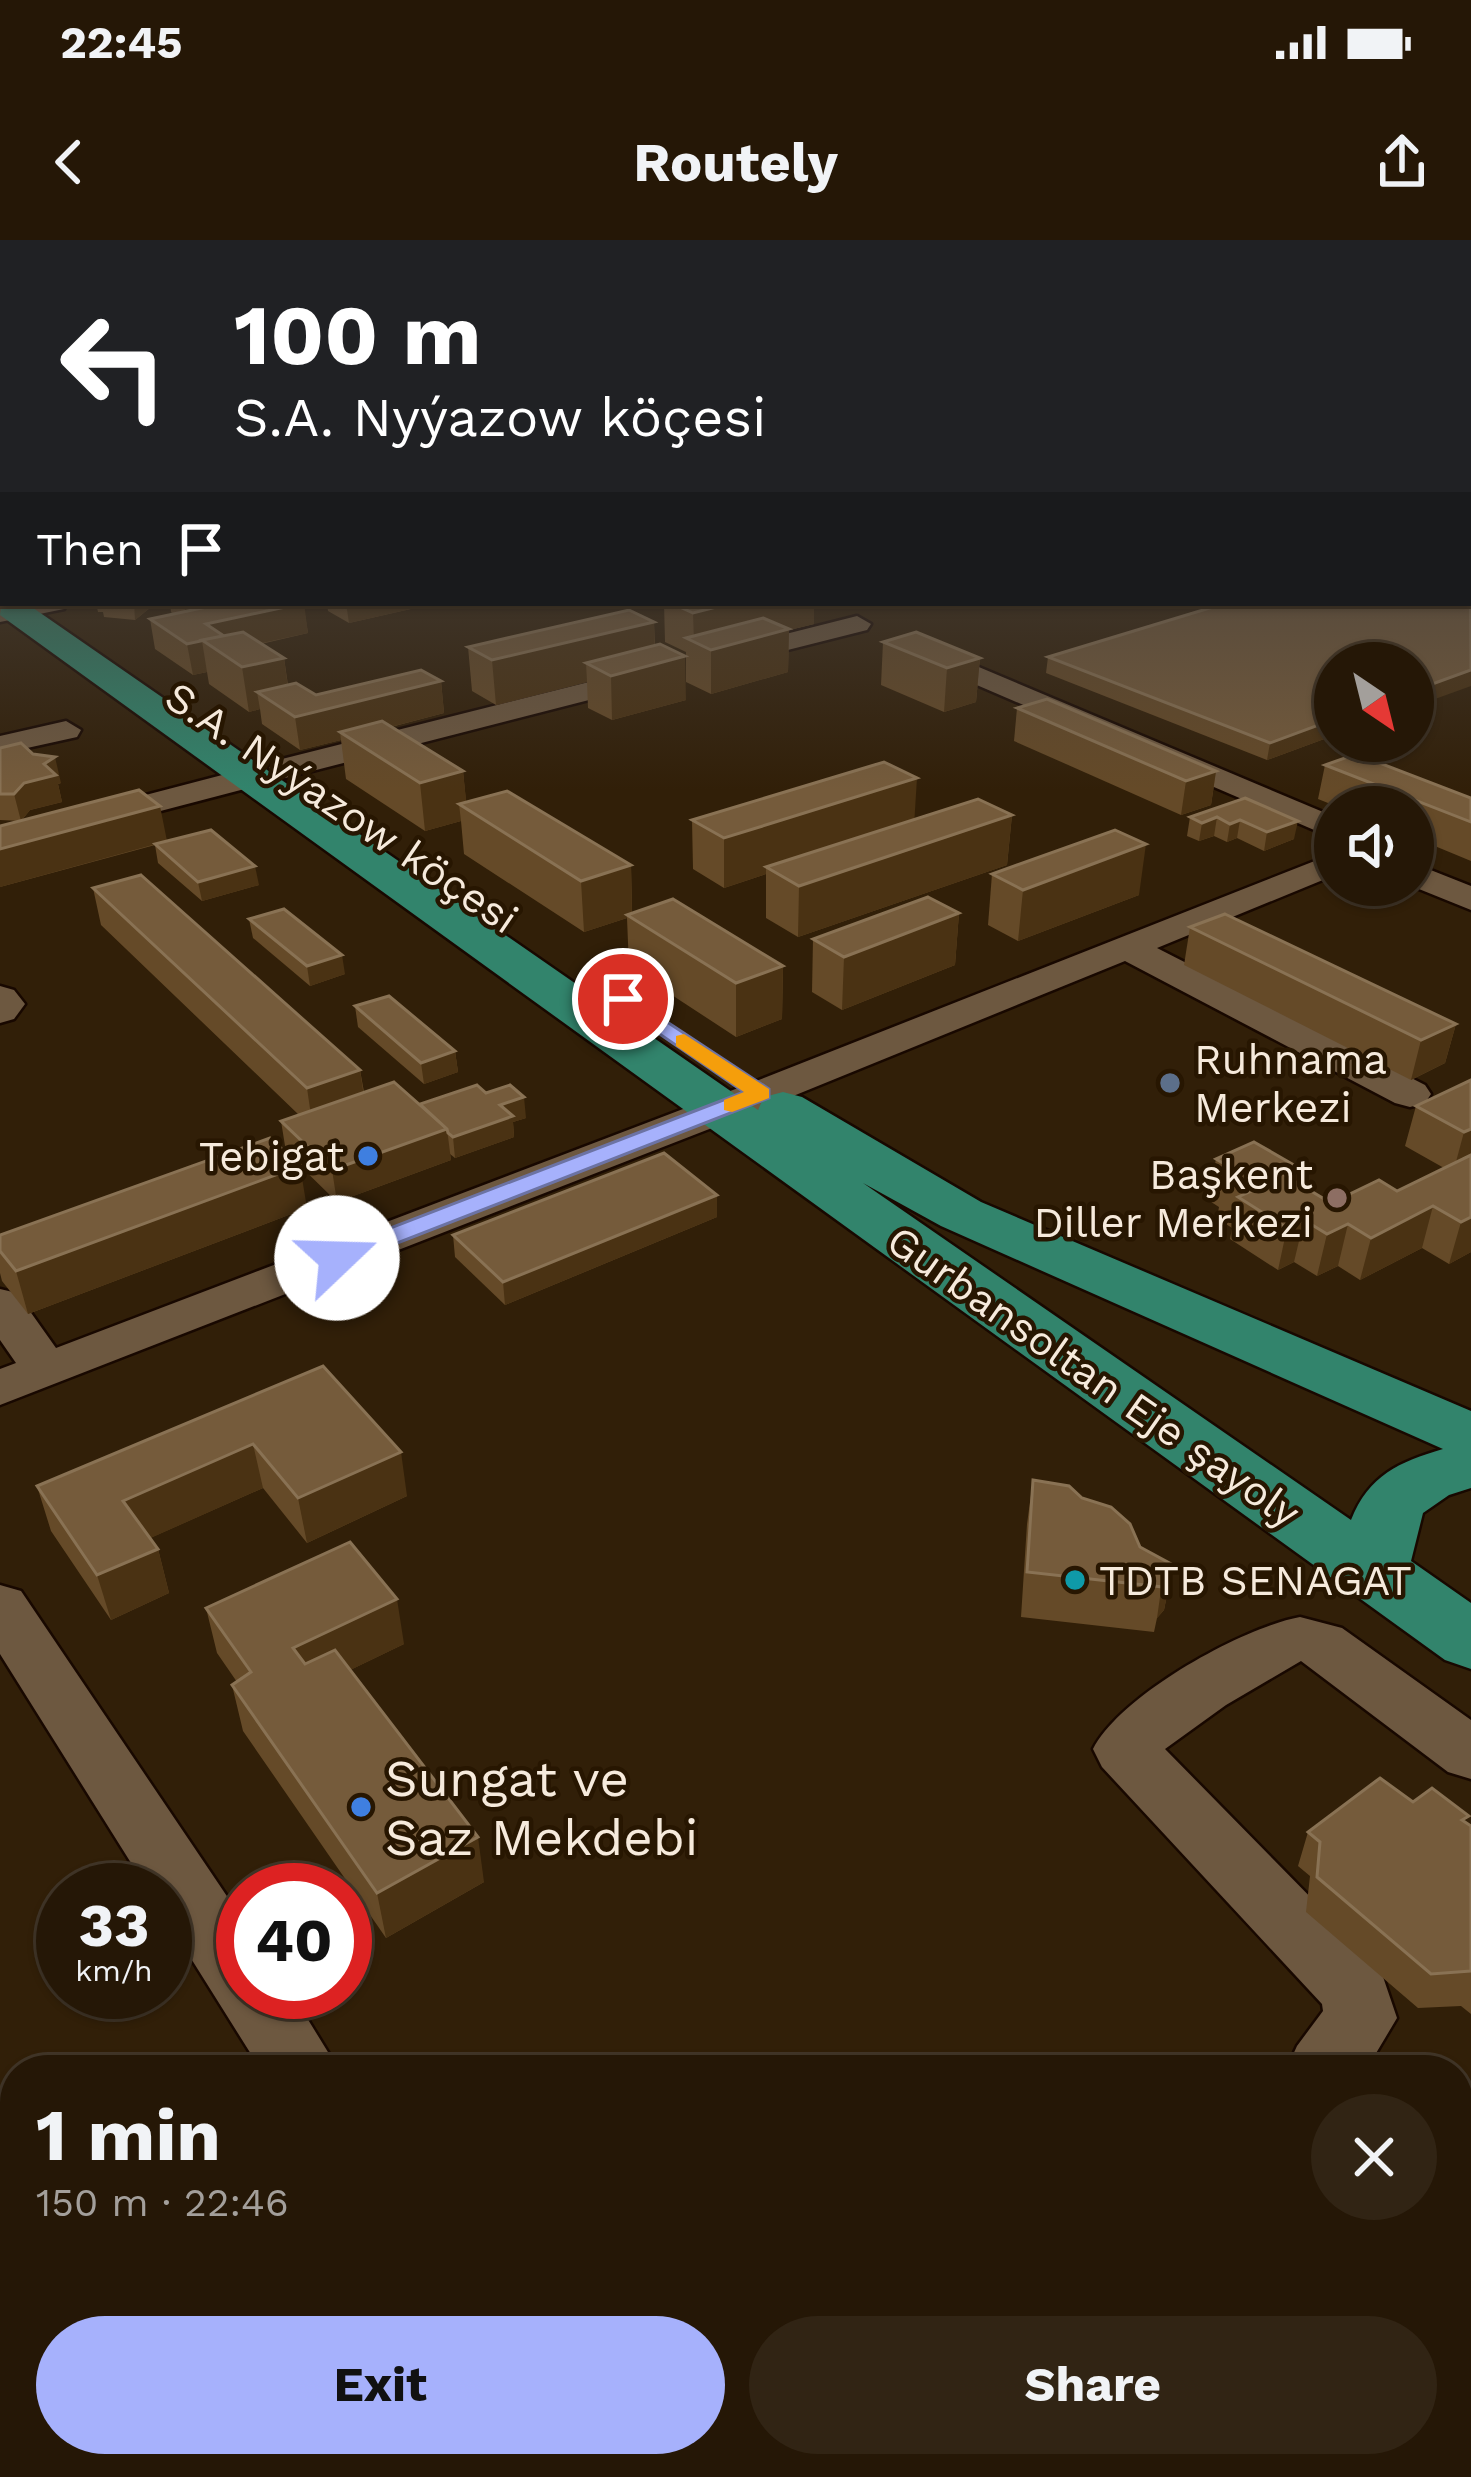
<!DOCTYPE html>
<meta charset="utf-8">
<style>
:root{--surface:#251706;--page:#312414;--text:#f1f3f6;--muted:#a39f9b;--line:#423628;--accent:#a6b1fc}
body{margin:0;font-family:"Work Sans",sans-serif;background:var(--page);color:var(--text);height:100vh;display:flex;flex-direction:column;font-size:45px;white-space:nowrap}
*{box-sizing:border-box;margin:0}
p{font-size:39px;color:var(--muted)}
.icon{flex:none;width:66px;height:66px;fill:none;stroke:currentColor;stroke-width:2;stroke-linecap:round;stroke-linejoin:round}
.map{position:relative;flex:1;overflow:hidden}
.drawer{position:absolute;left:0px;top:1815px;width:1473px;height:423px;display:flex;flex-direction:column;background:var(--surface);border-radius:48px 48px 0 0;box-shadow:0 3px 9px #0004,0 0 0 3px var(--line)}
.drawer>*{flex:none}
.guide{position:absolute;left:0px;top:0px;width:1473px;height:366px;box-shadow:0 3px 9px #0004,0 0 0 3px var(--line);background:#202124;color:#fff;overflow:hidden}
.needle{width:78px;rotate:145deg}
.buttons{position:absolute;left:1314px;top:402px;display:grid;gap:24px}
.buttons a{display:grid;place-items:center;width:120px;height:120px;border-radius:50%;background:var(--surface);box-shadow:0 3px 9px #0004,0 0 0 3px var(--line);font-size:60px}
.speed{position:absolute;left:36px;top:1623px;display:flex;gap:24px;font-size:60px;font-weight:700;text-align:center}
.speed>*{display:grid;place-content:center;width:156px;height:156px;border-radius:50%;background:var(--surface);box-shadow:0 3px 9px #0004,0 0 0 3px var(--line);line-height:1}
.speed small{font-size:30px;font-weight:400}
.speed .limit{border:18px solid #d22;background:#fff;color:#111}
.pin{position:absolute;display:grid;place-items:center;width:102px;height:102px;color:#fff;margin:-51px;border:6px solid #fff;border-radius:50%;box-shadow:0 3px 12px #0007}
.me{position:absolute;width:132px;margin:-66px;rotate:69deg;stroke-linejoin:round;filter:drop-shadow(0 0 9px #0008)}
.turn{display:flex;align-items:center;gap:42px;height:252px;padding:0 36px;font-size:54px}
.turn .icon{width:156px;height:156px;stroke-width:2.5}
.turn b{display:block;font-size:84px;line-height:102px}
.then{display:flex;align-items:center;height:114px;padding:0 36px;background:#0003;gap:24px;font-size:45px}
.round{display:grid;place-items:center;flex:none;width:126px;height:126px;border-radius:63px;background:var(--page)}
.overview{display:flex;align-items:center;justify-content:space-between;height:204px;padding:0 36px}
h1{font-size:72px;font-weight:700;line-height:90px}
.primary-button{display:flex;gap:24px;margin-top:auto;padding:24px 36px}
.primary-button a{flex:1;height:138px;border-radius:72px;background:var(--accent);color:#111;font-size:48px;font-weight:700;line-height:138px;text-align:center}
.primary-button a+a{background:var(--page);color:var(--text)}
.status{display:flex;justify-content:space-between;align-items:center;height:84px;padding:0 60px;background:var(--surface);direction:ltr}
.status svg{height:33px;fill:currentColor}
header{display:flex;justify-content:space-between;align-items:center;height:156px;padding:0 36px;background:var(--surface);font-size:54px;font-weight:700}
.map>svg:first-child{display:block}
.lines{fill:none;stroke-linecap:round;stroke-linejoin:round}
.minor-casing{stroke:#180800;stroke-width:5}
.major-casing{stroke:#180800;stroke-width:5}
.minor{fill:#6d5840;fill-rule:evenodd}
.major{fill:#32846c;fill-rule:evenodd}
.wall{fill:#654a28}
.shaded-wall{fill:#4a3213}
.building{fill:#755b3b;stroke:#897254;stroke-width:3}
.route{fill:#a6b1fc;stroke:#6c73a4;stroke-width:3}
.slow{fill:#f59e0b}
.service-dot{fill:#5c6f8a;stroke:#271601;stroke-width:4.5}
.shop-dot{fill:#3f7fe0;stroke:#271601;stroke-width:4.5}
.education-dot{fill:#8d6e63;stroke:#271601;stroke-width:4.5}
.culture-dot{fill:#0f9aa8;stroke:#271601;stroke-width:4.5}
.labels{text-anchor:middle;stroke-width:9;stroke-linejoin:round;paint-order:stroke}
.street-label{font-size:42px;fill:#f6eadc;stroke:#271601}
.poi-label{font-size:42px;fill:#f6eadc;stroke:#271601;text-anchor:start}
.near-poi-label{font-size:51px;fill:#f6eadc;stroke:#271601;text-anchor:start}
</style>
<div class="status"><b>22:45</b><svg viewBox="0 0 49 12"><path d="M0 12V9h3v3zM5 12V6h3v6zM10 12V3h3v9zM15 12V0h3v12zM26 1h20v11H26zM47 4h2v5h-2z"/></svg></div>
<header><svg class="icon" aria-label="back" viewBox="0 0 24 24"><path d="M15 5l-7 7 7 7"/></svg>Routely<svg class="icon" aria-label="share" viewBox="0 0 24 24"><path d="M12 15V3M7 8l5-5 5 5M5 13v7h14v-7"/></svg></header>
<div class="map">
<svg width="1471" height="2237" viewBox="0 0 1471 2237">
<rect width="100%" height="100%" fill="#311f08"/>
<g class="lines">
<defs>
<g id="minor">
<polygon points="15,363 68,363 64,369 0,382 0,366"/>
<polygon points="857,376 871,384 867,390 724,426 710,418 714,412"/>
<polygon points="917,401 1335,577 1335,599 907,415 903,409 907,403"/>
<polygon points="653,426 663,429 667,435 663,441 285,538 269,528 274,521"/>
<polygon points="66,481 81,490 77,497 0,514 0,496"/>
<polygon points="249,528 265,538 260,545 0,613 0,593"/>
<polygon points="1335,613 1335,635 1157,708 1425,845 1431,854 1425,863 1410,867 1395,863 1125,721 776,863 0,1165 0,1129 16,1123 0,1100 0,1049 17,1053 56,1108 746,845"/>
<polygon points="1413,623 1471,646 1471,670 1409,645 1413,645"/>
<polygon points="0,746 14,750 25,764 14,779 0,783"/>
<polygon points="0,1345 21,1351 243,1680 243,1752 291,1752 339,1830 261,1830 165,1677 165,1650 148,1650 0,1414"/>
<path d="M1300,1377L1342,1388L1471,1480V1539L1448,1532L1301,1421L1226,1465L1165,1509L1380,1728L1397,1778L1366,1830H1286L1297,1806L1323,1771L1322,1764L1102,1527L1093,1509C1121,1455 1241,1388 1300,1377Z"/>
<polygon points="515,2223 605,2223 611,2237 520,2237"/>
<polygon points="1170,2223 1265,2223 1271,2237 1175,2237"/>
</g>
<path id="major" d="M3,353V363H26L758,870L764,857L783,852L802,857L981,962L1471,1171V1248L1449,1255L1423,1273L1411,1321L1471,1363V1429L1445,1420L0,375ZM863,943L941,986L1443,1209C1399,1222 1369,1235 1351,1280Z"/>
</defs>
<use href="#minor" class="minor-casing"/>
<use href="#major" class="major-casing"/>
<use href="#minor" class="minor"/>
<use href="#major" class="major"/>
</g>
<g class="wall">
<polygon points="96,363 156,363 135,380 104,377 103,372 98,372"/>
<polygon points="170,363 303,363 308,393 261,404 284,418 288,445 316,455 441,441 444,473 391,487 463,531 466,562 631,625 632,673 783,726 782,779 736,797 629,727 627,678 584,692 464,614 461,581 425,591 346,539 341,500 300,510 262,484 260,469 249,472 209,444 207,432 193,435 155,409 150,379 173,374 171,372"/>
<polygon points="327,363 437,363 349,383 328,371"/>
<polygon points="664,363 814,363 814,384 789,390 788,432 711,454 686,442 686,412 665,402"/>
<polygon points="654,382 655,406 686,460 612,480 588,468 587,442 496,465 472,451 468,407"/>
<polygon points="883,402 980,418 976,462 944,472 881,445"/>
<polygon points="1048,417 1335,423 1335,495 1267,520 1046,433"/>
<polygon points="1017,468 1216,531 1211,565 1181,575 1014,501"/>
<polygon points="0,508 61,543 58,544 62,562 30,570 21,581 167,601 259,645 202,661 158,623 155,605 0,647 21,581 0,580"/>
<polygon points="1325,525 1471,558 1471,621 1413,597 1413,567 1338,567 1318,559"/>
<polygon points="1245,558 1294,599 1264,611 1237,598 1227,602 1214,596 1199,601 1187,596 1190,577"/>
<polygon points="1012,575 1007,625 798,697 766,678 766,634 724,648 693,629 692,580 914,579"/>
<polygon points="992,634 1139,655 1018,701 988,685"/>
<polygon points="93,648 360,830 364,852 420,864 486,853 526,878 513,882 514,897 455,918 450,914 451,920 337,962 286,912 281,881 299,875 101,685"/>
<polygon points="959,673 955,725 842,770 812,752 813,699"/>
<polygon points="249,679 345,734 310,746 253,698"/>
<polygon points="1190,687 1456,784 1445,823 1411,840 1184,725"/>
<polygon points="355,766 455,811 458,832 424,844 358,787"/>
<polygon points="1471,840 1471,1012 1449,1024 1422,1008 1360,1040 1338,1026 1317,1036 1294,1022 1278,1030 1230,999 1232,988 1217,978 1219,967 1208,960 1216,919 1298,943 1331,963 1397,951 1444,928 1405,906 1416,866"/>
<polygon points="307,968 28,1074 2,1041 0,1033 0,995"/>
<polygon points="717,977 505,1065 455,1017 453,995"/>
<polygon points="323,1126 407,1256 307,1303 263,1248 150,1298 158,1309 169,1353 111,1380 51,1291 37,1246"/>
<polygon points="1033,1240 1082,1258 1140,1307 1173,1325 1164,1370 1157,1378 1154,1392 1021,1377 1027,1284"/>
<polygon points="206,1368 404,1404 350,1430 484,1642 386,1698 243,1491 232,1445 237,1442 217,1413"/>
<polygon points="1413,1562 1471,1586 1471,1774 1461,1766 1418,1768 1306,1672 1310,1636 1298,1626 1308,1592"/>
</g>
<g class="shaded-wall">
<polygon points="134,363 156,363 135,380"/>
<polygon points="184,363 282,363 187,383"/>
<polygon points="304,363 308,393 226,411 206,384"/>
<polygon points="346,363 437,363 349,383"/>
<polygon points="732,363 814,363 814,384 789,390 788,432 711,454 711,410 694,402 693,373"/>
<polygon points="654,382 655,424 685,416 686,460 612,480 611,436 586,423 587,442 496,465 492,420"/>
<polygon points="202,401 207,432 193,435 187,404"/>
<polygon points="284,418 290,462 257,452 260,469 249,472 242,427"/>
<polygon points="980,418 976,462 944,472 947,428"/>
<polygon points="1471,430 1471,446 1413,467 1413,451"/>
<polygon points="441,441 444,473 348,498 340,492 341,500 300,510 295,477"/>
<polygon points="1335,479 1335,495 1267,520 1270,503"/>
<polygon points="55,517 61,543 58,544 62,562 30,570 21,581 14,554 44,524"/>
<polygon points="463,531 467,569 459,564 461,581 425,591 420,543"/>
<polygon points="1216,531 1211,565 1181,575 1186,541"/>
<polygon points="917,538 914,586 766,627 766,634 724,648 724,598"/>
<polygon points="160,566 167,601 0,647 0,609"/>
<polygon points="1012,575 1007,625 798,697 799,646"/>
<polygon points="1217,577 1214,596 1199,601 1202,583"/>
<polygon points="1240,580 1237,598 1227,602 1230,584"/>
<polygon points="1298,581 1294,599 1264,611 1267,592"/>
<polygon points="1146,604 1139,655 1018,701 1023,650"/>
<polygon points="631,625 632,676 627,675 627,678 584,692 581,641"/>
<polygon points="255,626 259,645 202,661 198,642"/>
<polygon points="959,673 955,725 842,770 844,717"/>
<polygon points="342,715 345,734 310,746 307,726"/>
<polygon points="783,726 782,779 736,797 736,743"/>
<polygon points="1456,784 1445,823 1411,840 1421,800"/>
<polygon points="455,811 458,832 424,844 421,823"/>
<polygon points="360,830 366,870 313,889 307,848"/>
<polygon points="524,857 526,878 513,882 514,897 455,918 453,897 500,865"/>
<polygon points="447,889 451,920 337,962 332,930"/>
<polygon points="1471,889 1471,924 1453,933 1464,892"/>
<polygon points="300,926 307,968 28,1074 16,1031"/>
<polygon points="1301,929 1292,971 1286,936"/>
<polygon points="717,955 717,977 505,1065 503,1042"/>
<polygon points="1433,966 1422,1008 1360,1040 1371,998"/>
<polygon points="1471,977 1471,1012 1449,1024 1461,982"/>
<polygon points="1304,980 1294,1022 1278,1030 1287,988"/>
<polygon points="1348,984 1338,1026 1317,1036 1327,994"/>
<polygon points="253,1204 263,1248 135,1305 123,1261"/>
<polygon points="401,1212 407,1256 307,1303 298,1258"/>
<polygon points="158,1309 169,1353 111,1380 97,1335"/>
<polygon points="1173,1325 1164,1370 1157,1378 1163,1336"/>
<polygon points="397,1359 404,1404 303,1453 293,1408"/>
<polygon points="478,1597 484,1642 386,1698 377,1653"/>
</g>
<g class="building">
<polygon points="1470,289 1471,430 1413,451 1413,423 1335,423 1335,479 1270,503 1048,417 1226,363 1470,363"/>
<polygon points="225,363 304,363 206,384 224,396 187,404 150,379"/>
<polygon points="671,363 732,363 693,373"/>
<polygon points="629,370 654,382 492,420 468,407"/>
<polygon points="763,378 789,389 711,410 686,398"/>
<polygon points="243,392 284,418 242,427 202,400"/>
<polygon points="916,392 980,418 947,428 883,402"/>
<polygon points="660,404 685,416 611,436 586,423"/>
<polygon points="421,430 441,441 295,477 257,452 296,443 316,455"/>
<polygon points="1047,459 1216,531 1186,541 1017,468"/>
<polygon points="382,481 463,531 420,543 340,492"/>
<polygon points="21,503 33,514 55,517 44,524 56,535 24,543 14,554 0,554 0,508"/>
<polygon points="1356,514 1471,558 1471,582 1325,525"/>
<polygon points="884,522 917,538 724,598 692,580"/>
<polygon points="139,550 160,566 0,609 0,586"/>
<polygon points="507,551 631,625 581,641 459,564"/>
<polygon points="1245,558 1298,581 1267,592 1240,580 1230,584 1217,577 1202,583 1190,577"/>
<polygon points="978,559 1012,575 799,646 766,627"/>
<polygon points="211,590 255,626 198,642 155,604"/>
<polygon points="1115,590 1146,604 1023,650 992,634"/>
<polygon points="141,635 360,830 307,848 93,648"/>
<polygon points="928,657 959,673 844,717 813,699"/>
<polygon points="673,659 783,726 736,743 627,675"/>
<polygon points="284,669 342,715 307,726 249,679"/>
<polygon points="1225,674 1456,784 1421,800 1190,687"/>
<polygon points="389,756 455,811 421,823 355,766"/>
<polygon points="1471,840 1471,889 1464,892 1416,866"/>
<polygon points="394,842 447,889 332,930 281,881"/>
<polygon points="477,845 486,853 510,845 524,857 500,865 513,876 453,897 448,893 447,889 420,864"/>
<polygon points="270,898 300,926 16,1031 0,1011 0,995"/>
<polygon points="1254,902 1301,929 1286,936 1331,963 1379,940 1397,951 1471,915 1471,977 1461,982 1433,966 1371,998 1348,984 1327,994 1304,980 1287,988 1238,957 1249,952 1225,937 1236,931 1216,919"/>
<polygon points="664,913 717,955 503,1042 453,995"/>
<polygon points="323,1126 401,1212 298,1258 253,1204 123,1261 158,1309 97,1335 37,1246"/>
<polygon points="1033,1240 1069,1246 1082,1258 1111,1267 1130,1284 1140,1307 1173,1325 1163,1336 1163,1347 1027,1332"/>
<polygon points="350,1302 397,1359 293,1408 305,1424 335,1410 478,1597 377,1653 232,1445 251,1432 206,1368"/>
<polygon points="1380,1538 1413,1562 1432,1548 1469,1576 1462,1580 1471,1586 1471,1731 1431,1734 1317,1637 1320,1602 1308,1592"/>
</g>
<linearGradient id="sky" x2="0" y2="1"><stop stop-color="#1b1104"/><stop offset="0.43" stop-color="#48423d"/><stop offset="1" stop-color="#48423d" stop-opacity="0"/></linearGradient>
<rect width="1471" height="550" fill="url(#sky)"/>
<polygon class="route" points="623,753 769,849 769,858 346,1023 328,1023 324,1018 328,1012 744,852 616,764 616,755"/>
<polygon class="slow" points="684,794 769,849 769,858 732,872 724,870 724,860 744,852 676,806 676,796"/>
<circle class="service-dot" cx="1170" cy="843" r="12"/>
<g class="shop-dot">
<circle cx="368" cy="916" r="12"/>
<circle cx="361" cy="1567" r="12"/>
</g>
<circle class="education-dot" cx="1337" cy="958" r="12"/>
<circle class="culture-dot" cx="1075" cy="1340" r="12"/>
<g class="labels">
<g class="street-label">
<text transform="translate(342 567) rotate(34)" y="15">S.A. Nyýazow köçesi</text>
<text transform="translate(1094 1136) rotate(35)" y="15">Gurbansoltan Eje şayoly</text>
</g>
<g class="poi-label">
<text x="1194" y="834">Ruhnama<tspan x="1194" dy="48">Merkezi</tspan></text>
<text x="344" y="931" text-anchor="end">Tebigat</text>
<text x="1313" y="949" text-anchor="end">Başkent<tspan x="1313" dy="48">Diller Merkezi</tspan></text>
<text x="1099" y="1355">TDTB SENAGAT</text>
</g>
<g class="near-poi-label">
<text x="385" y="1556">Sungat ve<tspan x="385" dy="59">Saz Mekdebi</tspan></text>
</g>
</g>
</svg>
<div class="buttons">
<a><svg class="needle" viewBox="-14 -14 28 28"><path d="M0-13l5 13h-10z" fill="#e53935"/><path d="M0 13l5-13h-10z" fill="#a39f9b"/></svg></a>
<a><svg class="icon" aria-label="sound" viewBox="0 0 24 24"><path d="M4 9h4l5-4v14l-5-4H4zM17 9q2 3 0 6"/></svg></a>
</div>
<div class="speed"><div>33<small>km/h</small></div><div class="limit">40</div></div>
<div class="pin" style="left:623px;top:759px;background:#d93025"><svg class="icon" aria-label="arrive" viewBox="0 0 24 24"><path d="M6 21V4h12l-3 4 3 4H6"/></svg></div>
<svg class="me" style="left:337px;top:1018px" viewBox="-20 -20 40 40"><circle r="19" fill="#fff"/><path d="M0-13L10 11 0 6-10 11z" fill="#a6b1fc"/></svg>
<div class="guide">
<div class="turn"><svg class="icon" aria-label="left" viewBox="0 0 24 24"><path d="M17 20v-9H6M10 6l-5 5 5 5"/></svg><div><b>100 m</b>S.A. Nyýazow köçesi</div></div>
<div class="then">Then<svg class="icon" aria-label="arrive" viewBox="0 0 24 24"><path d="M6 21V4h12l-3 4 3 4H6"/></svg></div>
</div>
<section class="drawer">
<div class="overview"><div><h1>1 min</h1><p>150 m · 22:46</p></div><a class="round"><svg class="icon" aria-label="close" viewBox="0 0 24 24"><path d="M6 6l12 12M18 6L6 18"/></svg></a></div>
<div class="primary-button"><a>Exit</a><a>Share</a></div>
</section>
</div>
